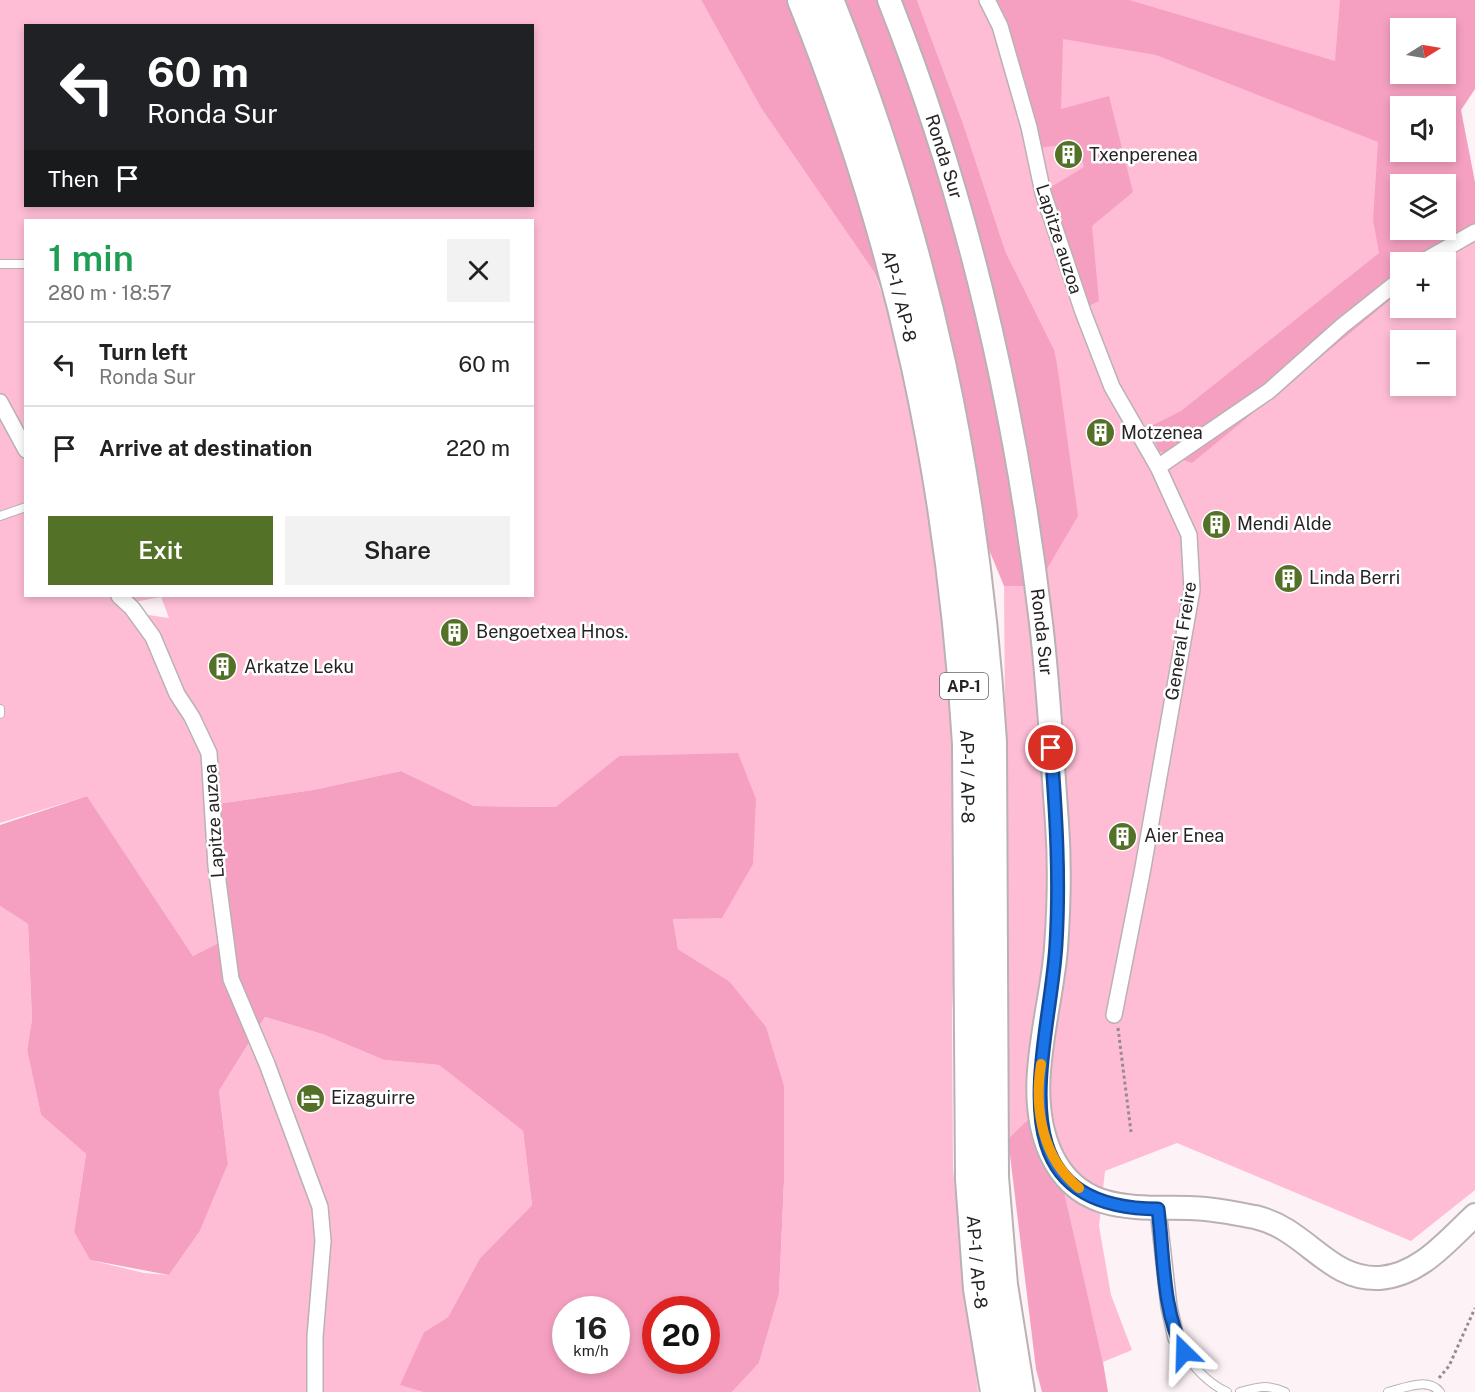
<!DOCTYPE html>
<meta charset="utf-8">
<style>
:root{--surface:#fff;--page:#f2f2f2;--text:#222;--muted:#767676;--line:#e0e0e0;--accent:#537228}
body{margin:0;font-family:"Public Sans",sans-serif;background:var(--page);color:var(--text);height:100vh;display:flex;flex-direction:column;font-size:22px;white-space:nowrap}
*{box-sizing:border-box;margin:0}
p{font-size:20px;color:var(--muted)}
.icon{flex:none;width:33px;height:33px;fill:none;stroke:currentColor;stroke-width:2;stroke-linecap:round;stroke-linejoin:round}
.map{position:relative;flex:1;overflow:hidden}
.side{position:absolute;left:24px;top:219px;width:510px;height:378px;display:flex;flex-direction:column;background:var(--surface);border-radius:0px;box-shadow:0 3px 9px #0003}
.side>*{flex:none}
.guide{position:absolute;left:24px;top:24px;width:510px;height:183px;border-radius:0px;box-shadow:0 3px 9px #0003;background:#202124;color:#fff;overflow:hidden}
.needle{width:39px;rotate:79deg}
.buttons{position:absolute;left:1390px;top:18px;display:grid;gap:12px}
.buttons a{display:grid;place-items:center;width:66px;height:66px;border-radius:0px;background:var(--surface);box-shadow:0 3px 9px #0003;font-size:30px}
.speed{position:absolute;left:552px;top:1296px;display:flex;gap:12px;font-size:30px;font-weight:700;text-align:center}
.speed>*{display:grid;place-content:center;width:78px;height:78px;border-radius:50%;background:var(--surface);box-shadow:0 3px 9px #0003;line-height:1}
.speed small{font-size:15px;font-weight:400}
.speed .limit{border:9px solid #d22;background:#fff;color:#111}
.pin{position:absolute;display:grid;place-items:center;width:51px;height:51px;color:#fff;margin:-26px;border:3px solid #fff;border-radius:50%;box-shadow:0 2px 6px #0007}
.me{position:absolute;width:66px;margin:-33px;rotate:338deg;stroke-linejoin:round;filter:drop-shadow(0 0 4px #0008)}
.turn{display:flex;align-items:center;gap:21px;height:126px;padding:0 24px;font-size:27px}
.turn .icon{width:78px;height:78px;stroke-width:2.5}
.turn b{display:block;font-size:42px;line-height:51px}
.then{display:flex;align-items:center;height:57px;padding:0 24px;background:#0003;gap:12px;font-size:22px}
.round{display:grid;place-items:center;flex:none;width:63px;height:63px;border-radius:0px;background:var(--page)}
.overview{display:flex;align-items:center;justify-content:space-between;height:102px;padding:0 24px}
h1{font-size:36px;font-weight:600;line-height:45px;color:#1e9e55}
.button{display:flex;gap:12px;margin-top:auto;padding:12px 24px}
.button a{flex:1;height:69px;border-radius:0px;background:var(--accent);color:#fff;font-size:24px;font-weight:600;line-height:69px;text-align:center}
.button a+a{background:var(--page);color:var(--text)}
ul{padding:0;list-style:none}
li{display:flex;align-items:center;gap:18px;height:84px;padding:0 24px;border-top:2px solid var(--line)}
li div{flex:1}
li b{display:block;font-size:22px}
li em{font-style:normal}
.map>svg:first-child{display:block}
.green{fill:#febdd5;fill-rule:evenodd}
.forest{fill:#f6a0c1;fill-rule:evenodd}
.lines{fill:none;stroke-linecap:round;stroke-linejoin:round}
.service-casing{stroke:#bab1b4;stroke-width:10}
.minor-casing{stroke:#bab1b4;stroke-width:18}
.secondary-casing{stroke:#bab1b4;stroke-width:26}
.motorway-casing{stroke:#bab1b4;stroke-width:32}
.path{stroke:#948d8f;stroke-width:3;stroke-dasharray:3 3;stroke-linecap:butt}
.service{stroke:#fff;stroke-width:8}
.minor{stroke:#fff;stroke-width:15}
.secondary{stroke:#fff;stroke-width:22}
.motorway{stroke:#fff;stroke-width:28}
.route-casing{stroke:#114b97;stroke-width:15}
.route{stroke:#1a73e8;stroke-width:10}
.slow{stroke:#f59e0b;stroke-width:10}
.labels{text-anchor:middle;stroke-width:5;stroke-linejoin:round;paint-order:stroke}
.shield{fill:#fff;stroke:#676566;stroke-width:1.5}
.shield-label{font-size:16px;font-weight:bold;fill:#262324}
.poi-label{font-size:18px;fill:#262324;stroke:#fff;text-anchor:start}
.street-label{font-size:18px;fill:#262324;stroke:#fff}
</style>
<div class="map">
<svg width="1475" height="1392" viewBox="0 0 1475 1392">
<rect width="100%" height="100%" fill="#fdf3f6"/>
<g class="green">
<path d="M0,0H701L761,108L874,272L887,307L924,475L944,631L959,821L952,1012L953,1169L978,1392H732L759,1363L779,1294L784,1181V1086L729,981L678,949L673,919L619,756L557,807L474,806L401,771L313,790L217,804L219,770L213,751L180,692L148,615L169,618L161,597L134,602L126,596H532V220H26L25,443L0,394ZM26,26H532V206H26Z"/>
<path d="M917,0H1441L1401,28L1396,241L1446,230L1475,229V1190L1411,1241L1177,1143L1105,1171L1099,1226L1111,1295L1132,1350L1103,1362L1044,1105L1008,1139L1004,586H1037L1052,353L1006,253L963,123ZM1401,262H1446V308H1401ZM1401,340H1446V386H1401Z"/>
<polygon points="0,406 25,457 26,596 119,596 141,627 207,765 206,835 220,942 193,956 87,796 0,823"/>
<polygon points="0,906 28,924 32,1019 27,1050 41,1115 86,1154 74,1232 90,1260 144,1273 169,1275 200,1231 228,1164 219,1091 265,1017 322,1034 384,1060 439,1065 523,1131 532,1205 480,1258 448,1317 424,1332 401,1385 423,1392 0,1392"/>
</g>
<g class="forest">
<polygon points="701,0 917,0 963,123 1006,253 1054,350 1057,364 1078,516 1037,586 1004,586 874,272 761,108"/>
<path d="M993,0H1129L1335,61L1340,0H1475V89L1461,110L1475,182V230L1436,262H1401V291L1192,463L1159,451L1149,427L1181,411L1379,253L1373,220L1378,142L1156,55L1063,39L1061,109L1109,96L1133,192L1092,226L1099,301L1085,308L1041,193L1084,167L1078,144L1032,148L986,9ZM1401,28H1446V74H1401ZM1401,106H1446V152H1401ZM1401,184H1446V230H1401Z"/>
<path d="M738,753L756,799L753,864L722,918L673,919L678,949L729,981L766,1027L784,1086V1181L779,1294L759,1363L732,1392H423L400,1385L424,1332L448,1317L480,1258L532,1205L523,1131L439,1065L384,1060L322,1034L265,1017L219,1091L228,1164L200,1231L169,1275L90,1260L74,1232L86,1154L41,1115L27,1050L32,1019L28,924L0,906V825L87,796L193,956L220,942L217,804L313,790L401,771L474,806L556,807L619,756ZM566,1310H616V1360H566ZM656,1310H706V1360H656Z"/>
<polygon points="1044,1104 1103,1362 1108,1392 1042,1392 1036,1369 1008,1139"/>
</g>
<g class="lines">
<defs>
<g id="service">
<polyline points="0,264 26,264"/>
<polyline points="0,516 26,507"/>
<polyline points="0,709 0,714"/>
<path d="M1176,1338C1188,1361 1203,1381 1227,1392"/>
<path d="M1240,1392C1257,1387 1268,1384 1285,1392"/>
<path d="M1388,1392C1404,1388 1428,1377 1440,1392"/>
</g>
<g id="minor">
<polyline points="987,0 1000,26 1029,127 1043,193 1083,312 1112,387 1158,467"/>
<polyline points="1422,262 1475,232"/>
<polyline points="0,402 26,450"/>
<polyline points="119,596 132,608 153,637 177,694 192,717 209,753 216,866 231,979 267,1064 320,1207 323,1241 315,1337 315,1392"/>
<polyline points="1114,1015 1142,873 1192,590 1189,535 1158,467 1269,391 1342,326 1401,279"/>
<polyline points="1158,1209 1169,1307 1176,1338"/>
</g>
<g id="secondary">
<path id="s1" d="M889,0C968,199 1016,411 1041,623C1049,690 1052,757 1057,823C1060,865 1059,907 1056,948C1051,1014 1022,1091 1051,1154C1079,1214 1134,1207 1189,1208C1211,1208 1233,1213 1255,1217C1307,1229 1328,1281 1380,1278C1420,1275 1447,1241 1475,1215"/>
</g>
<g id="motorway">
<path id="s2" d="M802,0C901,246 951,480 967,744L970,1179L978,1289L995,1392"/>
<path d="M829,0C927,243 976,481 992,742L994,1177L1003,1285L1020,1392"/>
</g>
</defs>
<use href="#service" class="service-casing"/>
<use href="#minor" class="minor-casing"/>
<use href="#secondary" class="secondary-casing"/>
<use href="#motorway" class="motorway-casing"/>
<g class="path">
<polyline points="1118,1028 1131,1132"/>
<polyline points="1439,1378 1449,1366 1475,1308"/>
</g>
<use href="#service" class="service"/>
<use href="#minor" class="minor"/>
<use href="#secondary" class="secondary"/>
<use href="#motorway" class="motorway"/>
</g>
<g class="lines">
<defs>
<path id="route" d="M1051,748C1056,814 1060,878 1056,944C1050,1050 988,1208 1158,1209C1164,1256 1162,1310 1184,1352"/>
</defs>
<use href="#route" class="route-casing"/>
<use href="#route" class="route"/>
<path class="slow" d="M1041,1064C1034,1109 1042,1158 1079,1188"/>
</g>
<defs>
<symbol id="building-disc" viewBox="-11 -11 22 22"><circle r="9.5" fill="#537228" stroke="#fff"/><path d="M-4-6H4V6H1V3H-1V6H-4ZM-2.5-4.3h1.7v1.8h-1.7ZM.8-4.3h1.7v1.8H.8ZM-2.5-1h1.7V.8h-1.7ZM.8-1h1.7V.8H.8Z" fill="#fff"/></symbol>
<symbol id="hotel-disc" viewBox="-11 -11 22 22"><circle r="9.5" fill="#537228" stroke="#fff"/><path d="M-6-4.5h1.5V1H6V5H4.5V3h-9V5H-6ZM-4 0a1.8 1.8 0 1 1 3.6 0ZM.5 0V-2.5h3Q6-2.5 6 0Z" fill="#fff"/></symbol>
</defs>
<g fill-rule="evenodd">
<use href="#building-disc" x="1052" y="138" width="33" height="33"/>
<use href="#building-disc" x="1084" y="416" width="33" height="33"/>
<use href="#building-disc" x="1200" y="508" width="33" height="33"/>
<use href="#building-disc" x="1272" y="562" width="33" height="33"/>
<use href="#building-disc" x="438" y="616" width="33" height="33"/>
<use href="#building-disc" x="206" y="650" width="33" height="33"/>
<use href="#building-disc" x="1106" y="820" width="33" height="33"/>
<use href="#hotel-disc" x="294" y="1082" width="33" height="33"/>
</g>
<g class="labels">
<rect class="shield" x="940" y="673" width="48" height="26" rx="4.5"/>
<g class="shield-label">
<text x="964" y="692">AP-1</text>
</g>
<g class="poi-label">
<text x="1089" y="161">Txenperenea</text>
<text x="1121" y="439">Motzenea</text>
<text x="1237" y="530">Mendi Alde</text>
<text x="1309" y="584">Linda Berri</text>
<text x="476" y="638">Bengoetxea Hnos.</text>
<text x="244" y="673">Arkatze Leku</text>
<text x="1144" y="842">Aier Enea</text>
<text x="331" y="1104">Eizaguirre</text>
</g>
<g class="street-label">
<text dy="6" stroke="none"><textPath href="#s1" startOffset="166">Ronda Sur</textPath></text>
<text transform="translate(1059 239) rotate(72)" y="6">Lapitze auzoa</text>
<text dy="6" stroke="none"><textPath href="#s2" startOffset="312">AP-1 / AP-8</textPath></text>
<text dy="6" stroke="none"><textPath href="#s1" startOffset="652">Ronda Sur</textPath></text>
<text transform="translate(1181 641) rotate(-81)" y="6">General Freire</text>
<text dy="6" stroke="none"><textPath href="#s2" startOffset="798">AP-1 / AP-8</textPath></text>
<text transform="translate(214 821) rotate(-94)" y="6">Lapitze auzoa</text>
<text dy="6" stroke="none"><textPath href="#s2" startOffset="1284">AP-1 / AP-8</textPath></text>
</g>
</g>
</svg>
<div class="buttons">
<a><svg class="needle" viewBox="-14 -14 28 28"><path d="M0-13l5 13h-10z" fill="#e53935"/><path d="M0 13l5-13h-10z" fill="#767676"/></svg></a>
<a><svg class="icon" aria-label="sound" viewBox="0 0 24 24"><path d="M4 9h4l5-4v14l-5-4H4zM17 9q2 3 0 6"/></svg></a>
<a><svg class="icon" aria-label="layers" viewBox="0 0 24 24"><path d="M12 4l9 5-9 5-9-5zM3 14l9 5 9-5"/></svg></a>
<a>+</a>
<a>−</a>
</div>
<div class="speed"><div>16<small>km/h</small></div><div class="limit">20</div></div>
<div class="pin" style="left:1051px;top:748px;background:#d93025"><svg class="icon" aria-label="arrive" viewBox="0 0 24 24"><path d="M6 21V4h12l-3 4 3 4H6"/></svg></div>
<svg class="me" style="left:1184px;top:1352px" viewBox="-20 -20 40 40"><path d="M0-17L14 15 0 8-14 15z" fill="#1a73e8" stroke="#fff" stroke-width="4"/></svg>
<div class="guide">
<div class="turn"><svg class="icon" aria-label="left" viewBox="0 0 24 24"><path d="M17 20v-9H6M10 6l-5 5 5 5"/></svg><div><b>60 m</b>Ronda Sur</div></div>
<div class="then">Then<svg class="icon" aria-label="arrive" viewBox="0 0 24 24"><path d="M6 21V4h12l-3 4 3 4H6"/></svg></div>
</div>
<section class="side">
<div class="overview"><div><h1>1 min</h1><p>280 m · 18:57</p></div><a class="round"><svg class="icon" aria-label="close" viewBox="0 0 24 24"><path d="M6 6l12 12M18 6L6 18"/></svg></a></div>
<ul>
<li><svg class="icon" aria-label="left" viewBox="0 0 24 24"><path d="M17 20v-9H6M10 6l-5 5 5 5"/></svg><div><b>Turn left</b><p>Ronda Sur</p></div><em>60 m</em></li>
<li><svg class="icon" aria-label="arrive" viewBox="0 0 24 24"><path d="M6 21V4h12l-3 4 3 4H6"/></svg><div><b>Arrive at destination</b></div><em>220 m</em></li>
</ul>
<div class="button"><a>Exit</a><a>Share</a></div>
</section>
</div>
